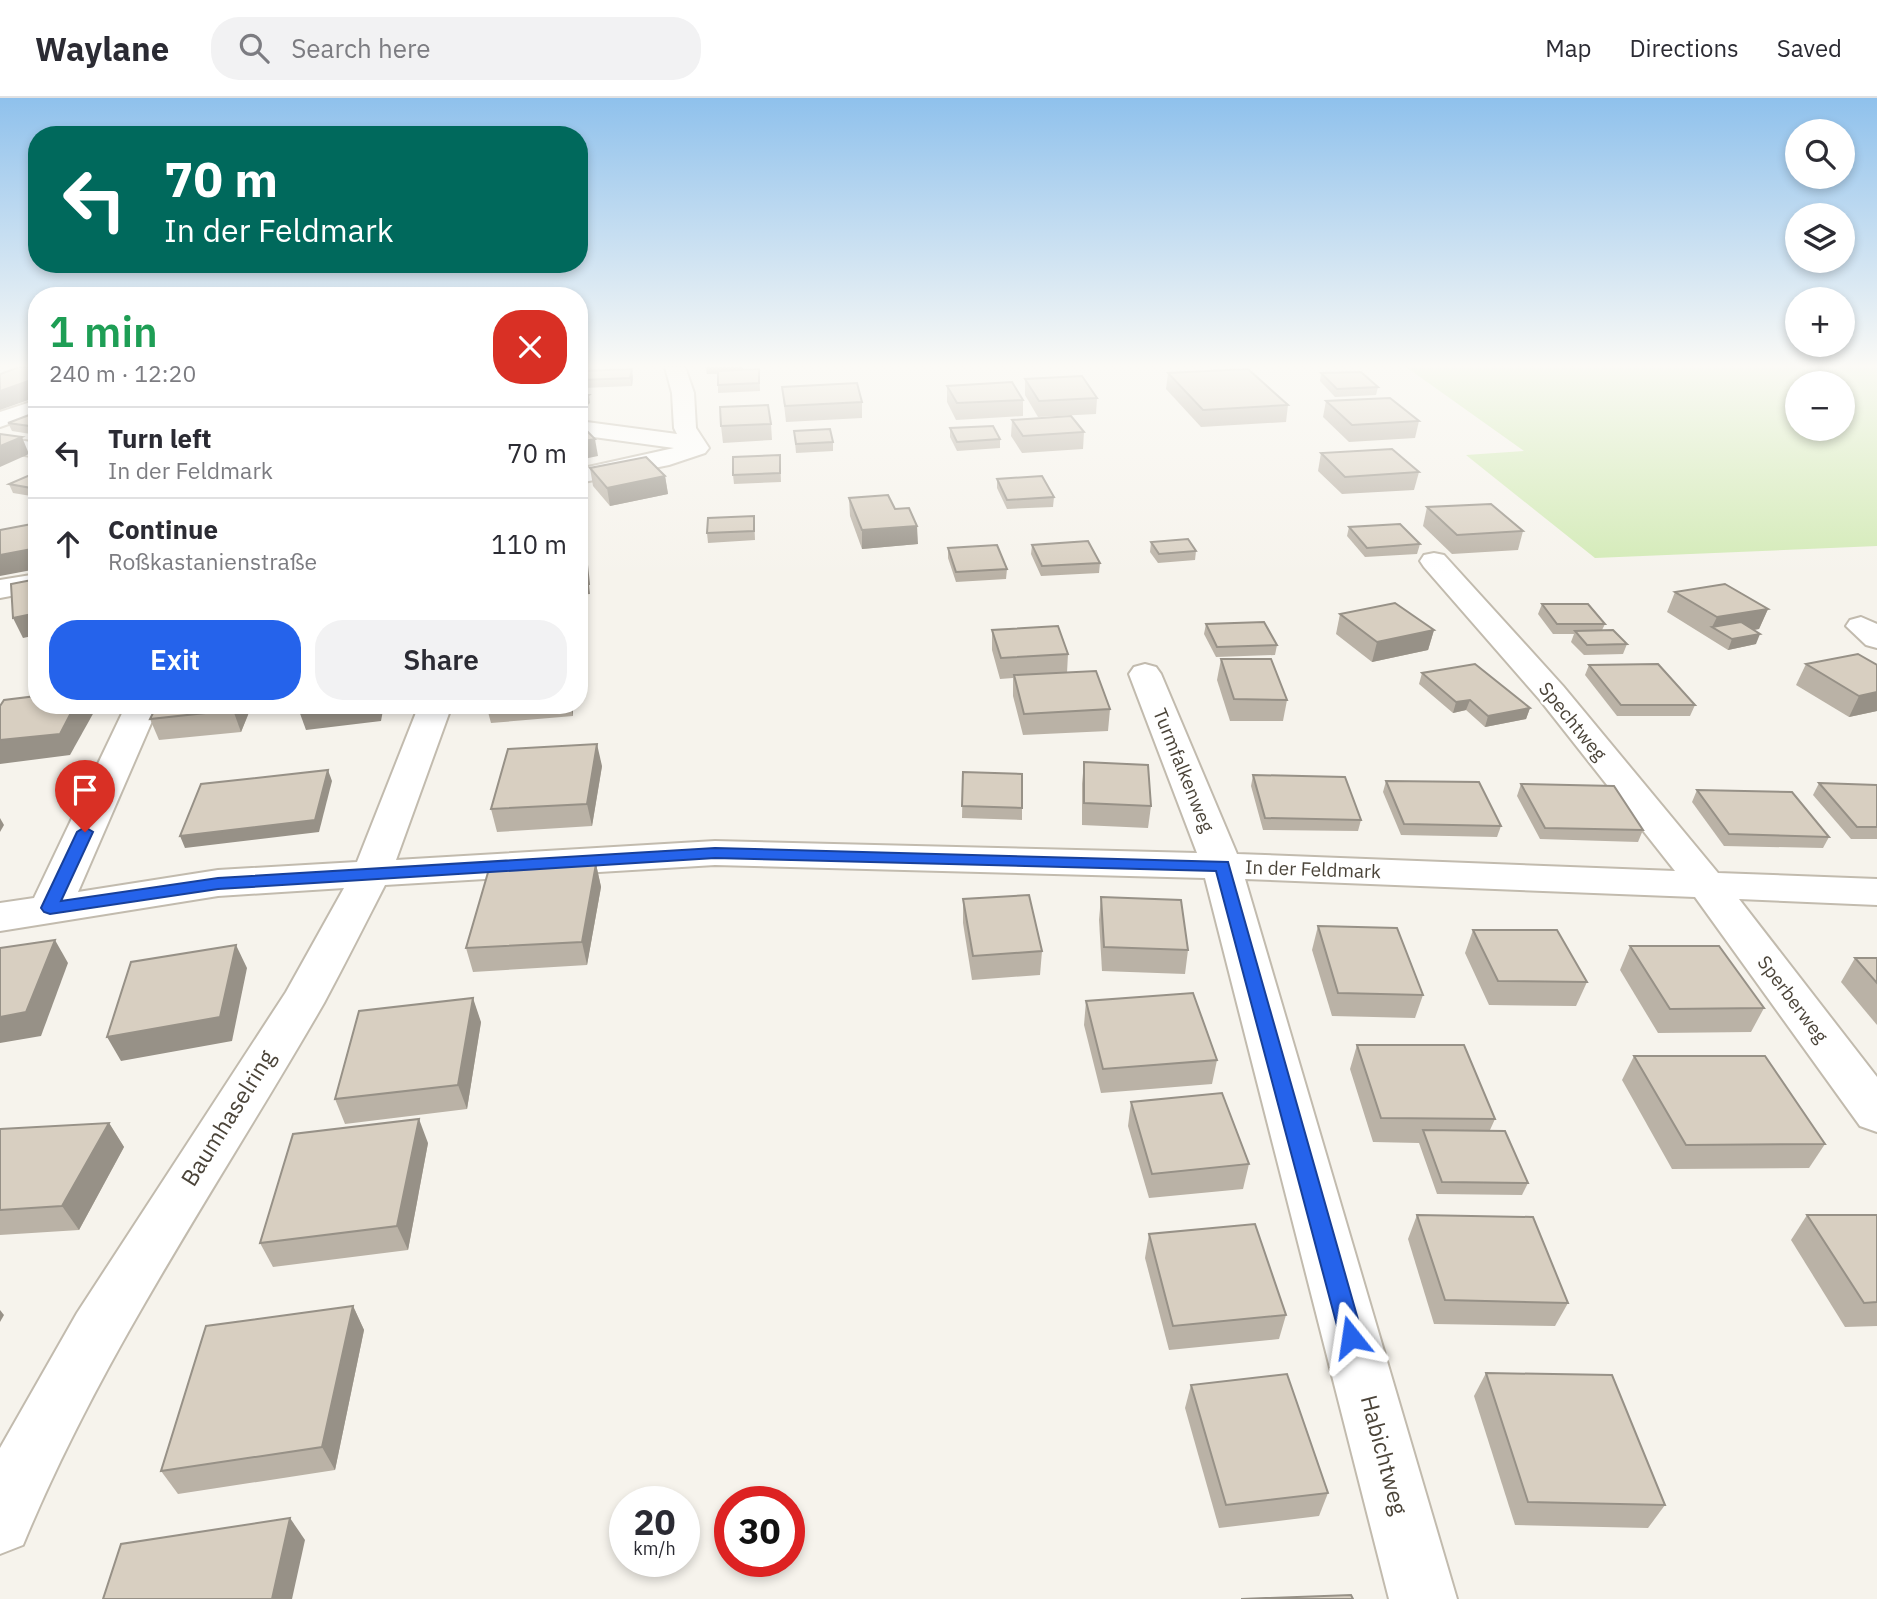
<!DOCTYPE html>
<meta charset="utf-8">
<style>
:root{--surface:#fff;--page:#f2f2f3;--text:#2b2b33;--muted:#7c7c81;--line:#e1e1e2;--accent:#2563eb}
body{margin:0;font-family:"IBM Plex Sans",sans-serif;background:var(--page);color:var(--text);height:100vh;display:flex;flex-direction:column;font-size:26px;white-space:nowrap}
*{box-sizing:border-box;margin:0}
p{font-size:23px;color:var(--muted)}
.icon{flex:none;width:38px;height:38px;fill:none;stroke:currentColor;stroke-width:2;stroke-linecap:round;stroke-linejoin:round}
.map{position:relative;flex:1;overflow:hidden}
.drawer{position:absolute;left:28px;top:189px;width:560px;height:427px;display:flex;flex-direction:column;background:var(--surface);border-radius:28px;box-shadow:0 4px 10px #0003}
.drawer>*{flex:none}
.banner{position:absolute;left:28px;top:28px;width:560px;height:147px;border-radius:28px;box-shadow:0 4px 10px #0003;background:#00695c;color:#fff;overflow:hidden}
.tools{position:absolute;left:1785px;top:21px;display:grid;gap:14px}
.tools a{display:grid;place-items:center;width:70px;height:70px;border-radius:50%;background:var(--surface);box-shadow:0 4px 10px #0003;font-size:35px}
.speed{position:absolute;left:609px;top:1388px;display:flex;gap:14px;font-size:35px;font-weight:700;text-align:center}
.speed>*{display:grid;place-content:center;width:91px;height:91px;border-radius:50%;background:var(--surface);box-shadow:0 4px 10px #0003;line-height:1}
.speed small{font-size:18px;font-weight:400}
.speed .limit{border:10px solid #d22;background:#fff;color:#111}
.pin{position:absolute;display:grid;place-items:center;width:60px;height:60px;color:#fff;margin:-72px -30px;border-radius:50% 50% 50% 0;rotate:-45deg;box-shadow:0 0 7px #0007}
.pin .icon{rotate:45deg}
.me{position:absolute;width:77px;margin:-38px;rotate:345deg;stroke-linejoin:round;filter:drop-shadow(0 0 5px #0008)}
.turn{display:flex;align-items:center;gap:24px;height:147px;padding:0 21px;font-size:32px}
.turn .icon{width:91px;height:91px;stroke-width:2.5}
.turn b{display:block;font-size:49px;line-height:60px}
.round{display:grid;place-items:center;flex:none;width:74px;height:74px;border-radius:28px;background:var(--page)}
.head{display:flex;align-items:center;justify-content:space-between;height:119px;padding:0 21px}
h1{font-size:42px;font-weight:600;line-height:52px;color:#1e9e55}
.action{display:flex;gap:14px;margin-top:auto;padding:14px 21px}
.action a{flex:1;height:80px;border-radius:28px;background:var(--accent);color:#fff;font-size:28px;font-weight:600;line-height:80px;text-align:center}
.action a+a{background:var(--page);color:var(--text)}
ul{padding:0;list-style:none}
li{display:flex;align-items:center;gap:21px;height:91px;padding:0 21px;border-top:2px solid var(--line)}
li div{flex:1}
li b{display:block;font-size:26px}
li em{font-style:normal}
header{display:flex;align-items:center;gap:42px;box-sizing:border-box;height:98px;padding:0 35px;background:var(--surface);border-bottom:2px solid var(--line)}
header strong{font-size:33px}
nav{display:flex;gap:38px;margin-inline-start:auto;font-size:24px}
.search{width:490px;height:63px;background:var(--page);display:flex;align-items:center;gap:18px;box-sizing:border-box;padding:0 24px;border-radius:28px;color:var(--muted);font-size:26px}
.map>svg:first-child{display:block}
.green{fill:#d2eab5;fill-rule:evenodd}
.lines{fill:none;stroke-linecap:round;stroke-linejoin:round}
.minor-casing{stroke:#c2bbae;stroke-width:4}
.minor{fill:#fff;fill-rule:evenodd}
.wall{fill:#bab2a6}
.shaded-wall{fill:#979187}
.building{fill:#d8cfc1;stroke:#979187;stroke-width:2}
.route{fill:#2563eb;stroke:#184099;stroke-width:2}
.labels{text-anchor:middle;stroke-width:5;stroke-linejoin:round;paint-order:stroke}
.street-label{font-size:19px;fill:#4b4439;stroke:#fff}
.near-street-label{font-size:23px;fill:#4b4439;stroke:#fff}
</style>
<header>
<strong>Waylane</strong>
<div class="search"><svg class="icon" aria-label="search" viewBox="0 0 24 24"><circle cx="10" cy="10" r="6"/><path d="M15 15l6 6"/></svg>Search here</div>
<nav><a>Map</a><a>Directions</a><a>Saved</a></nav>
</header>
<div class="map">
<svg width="1877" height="1501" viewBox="0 0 1877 1501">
<rect width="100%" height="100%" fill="#f6f3ec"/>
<path class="green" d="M1406,269H1877V448L1595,460L1466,357L1524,353ZM1797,285H1843V331H1797Z"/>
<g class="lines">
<defs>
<g id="minor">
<polygon points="665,269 685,269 694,295 696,330 709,350 705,355 669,367 579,385 579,371 674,350 579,337 579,323 677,336 674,330 672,295"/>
<polygon points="37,302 37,316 0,329 0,314"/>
<polygon points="0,339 37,345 37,359 0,353"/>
<path d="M1434,455L1444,457L1563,588L1718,775L1877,781V807L1739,801L1877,979V1034L1860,1028L1695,799L1245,781L1457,1501H1389L1205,780L715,767L385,787C365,826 345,866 324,905C221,1084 102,1255 23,1447L0,1456V1350L77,1215L286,894L344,790L218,798L0,833V805L34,800L126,607H159L78,794L218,772L357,764L419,607H452L396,762L715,743L1197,755L1129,576L1134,569L1145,566L1156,569L1161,576L1237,756L1675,773L1540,602L1424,469L1420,463L1424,457Z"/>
<polygon points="37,476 37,493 0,500 0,482"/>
<polygon points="1861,519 1877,526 1877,550 1866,547 1846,528 1850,522"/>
</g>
</defs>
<use href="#minor" class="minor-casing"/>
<use href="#minor" class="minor"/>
</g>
<g class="wall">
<polygon points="705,269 743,269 743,272 759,271 760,293 718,295 718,276 707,276"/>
<polygon points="1168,275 1288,307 1286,324 1201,329 1166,291"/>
<polygon points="1321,275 1378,289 1376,297 1335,299 1320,283"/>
<polygon points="633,279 632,288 583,290 582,282"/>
<polygon points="1025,281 1097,300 1096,316 1038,319 1025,297"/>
<polygon points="947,288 1023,302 1023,318 956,322 947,304"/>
<polygon points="782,289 862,304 862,320 786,324"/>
<polygon points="1326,303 1419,323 1415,340 1349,344 1323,319"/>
<polygon points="37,314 37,337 12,333 8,325"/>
<polygon points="1012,322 1084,334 1083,351 1022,355 1011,338"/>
<polygon points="771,326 772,342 723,345 721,328"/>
<polygon points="950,330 1000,341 1000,350 957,353 950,339"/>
<polygon points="794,333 833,344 833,353 796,355"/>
<polygon points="1321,355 1419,374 1414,392 1342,396 1318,373"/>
<polygon points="780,357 781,384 734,386 733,377"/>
<polygon points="590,370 665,378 668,396 610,408 593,388"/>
<polygon points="37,374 37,399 13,395 9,386"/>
<polygon points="997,381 1054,399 1053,409 1007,411 997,390"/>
<polygon points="849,400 895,411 918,446 862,451 850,418"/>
<polygon points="1427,409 1523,433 1518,452 1452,456 1423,428"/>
<polygon points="754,418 755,442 708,445 707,435"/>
<polygon points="1349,429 1420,446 1417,456 1365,459 1347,438"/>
<polygon points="1151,444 1196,453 1195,462 1158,465 1150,454"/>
<polygon points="1032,447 1100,465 1099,475 1041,478 1031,456"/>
<polygon points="948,450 1007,471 1006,481 956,484 948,460"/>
<polygon points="1675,494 1768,511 1759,531 1753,532 1756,546 1728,552 1667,514"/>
<polygon points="1542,506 1605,526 1602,532 1627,546 1623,556 1584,557 1571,544 1574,536 1553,536 1538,516"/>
<polygon points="1340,516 1434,532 1428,552 1372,564 1336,536"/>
<polygon points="1206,526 1277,547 1275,557 1216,559 1204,536"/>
<polygon points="992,532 1068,556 1067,575 1110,611 1108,633 1023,637 1013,598 1013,580 1000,581 992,552"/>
<polygon points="1221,561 1287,602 1283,623 1230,623 1217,582"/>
<polygon points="1806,566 1877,567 1877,613 1849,619 1796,587"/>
<polygon points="1589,567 1695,607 1690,618 1617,618 1585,577"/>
<polygon points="1422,575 1530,610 1526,621 1485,629 1466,612 1453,615 1419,586"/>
<polygon points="157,607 252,607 241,634 159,642 150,621"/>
<polygon points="573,607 573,618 491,625 488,614"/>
<polygon points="1084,664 1151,708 1148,730 1082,727 1082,686"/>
<polygon points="602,668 592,728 497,734 491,711"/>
<polygon points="963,674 1022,710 1022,722 962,720"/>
<polygon points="1253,677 1361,722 1358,733 1263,732 1251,688"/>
<polygon points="1386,683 1501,728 1497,739 1401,737 1383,694"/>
<polygon points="1819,685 1877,687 1877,741 1851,741 1813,697"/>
<polygon points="1521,686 1643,732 1638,744 1540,741 1517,698"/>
<polygon points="1697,692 1829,739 1823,750 1724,748 1692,704"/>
<polygon points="596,766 601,789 587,867 473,874 466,850"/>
<polygon points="1101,799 1188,852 1185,876 1102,873 1099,822"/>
<polygon points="963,801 1042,853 1040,877 972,882 963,825"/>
<polygon points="1318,828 1423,897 1415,920 1332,918 1312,852"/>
<polygon points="1473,832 1587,884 1576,908 1489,907 1465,855"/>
<polygon points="1630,848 1764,910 1751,934 1658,935 1620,872"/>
<polygon points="1855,860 1877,860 1877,927 1841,884"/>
<polygon points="1086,903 1217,962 1212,986 1101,995 1084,927"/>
<polygon points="481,924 467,1011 345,1026 335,1001"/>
<polygon points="1357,947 1495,1021 1490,1032 1528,1085 1522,1097 1437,1096 1419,1045 1373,1044 1350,971"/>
<polygon points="1634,958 1825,1046 1809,1070 1672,1071 1622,982"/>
<polygon points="1131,1004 1249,1066 1243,1091 1149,1100 1128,1028"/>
<polygon points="109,1025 124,1049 79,1132 0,1137 0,1031"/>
<polygon points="428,1045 408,1152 273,1169 260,1145"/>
<polygon points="1417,1117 1568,1205 1555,1228 1434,1226 1408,1141"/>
<polygon points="1807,1117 1877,1117 1877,1228 1845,1229 1791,1142"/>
<polygon points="1149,1136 1286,1217 1279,1241 1169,1252 1145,1160"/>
<polygon points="353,1208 364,1232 335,1372 178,1396 161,1373"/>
<polygon points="1486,1275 1665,1407 1648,1430 1515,1427 1474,1298"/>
<polygon points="1191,1287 1328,1395 1319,1418 1219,1430 1185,1310"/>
</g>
<g class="shaded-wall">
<polygon points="706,269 743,269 743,274 707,276"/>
<polygon points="632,271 633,279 632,288 630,280"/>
<polygon points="37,280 37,299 0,312 0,293"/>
<polygon points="589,297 590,305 579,315 579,305"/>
<polygon points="22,339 29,356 0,369 0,348"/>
<polygon points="595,341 598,358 579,362 579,344"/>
<polygon points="665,378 668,396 610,408 607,390"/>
<polygon points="917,428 918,446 862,451 862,432"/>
<polygon points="37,450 37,471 0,478 0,457"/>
<polygon points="586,457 590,496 579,497 579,487"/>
<polygon points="583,505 585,515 581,552 579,541"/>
<polygon points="1768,511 1759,531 1725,537 1712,529 1717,519"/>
<polygon points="37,515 37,537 23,540 13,520"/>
<polygon points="1434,532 1428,552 1372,564 1377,544"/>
<polygon points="1760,536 1756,546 1728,552 1732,541"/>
<polygon points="1877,594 1877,613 1849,619 1859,598"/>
<polygon points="1470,602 1466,612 1453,615 1456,604"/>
<polygon points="75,607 90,607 94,614 70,657 0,666 0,642"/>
<polygon points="235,607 252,607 241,634 233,612"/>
<polygon points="326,607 384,607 381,623 306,632 298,610"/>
<polygon points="570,607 573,607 573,618"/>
<polygon points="1530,610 1526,621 1485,629 1488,618"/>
<polygon points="597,646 602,668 592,728 587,706"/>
<polygon points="328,672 332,683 319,734 185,750 180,738"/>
<polygon points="0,720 4,727 0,734"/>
<polygon points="596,766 601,789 587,867 582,844"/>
<polygon points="55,842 68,865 41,938 0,945 0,919"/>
<polygon points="236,847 247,870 232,943 121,963 107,939"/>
<polygon points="473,900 481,924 467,1011 458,987"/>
<polygon points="419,1021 428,1045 408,1152 397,1128"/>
<polygon points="109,1025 124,1049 79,1132 62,1108"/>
<polygon points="353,1208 364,1232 335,1372 322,1349"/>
<polygon points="0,1212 4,1217 0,1224"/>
<polygon points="290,1420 305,1442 292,1501 272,1501"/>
</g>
<g class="building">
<polygon points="20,269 37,269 37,280 0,293 0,276"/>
<polygon points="632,271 630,280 582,282 584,273"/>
<polygon points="759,271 759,285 718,287 718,273"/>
<polygon points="1248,271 1288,307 1203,312 1168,275"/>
<polygon points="1361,274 1378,289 1337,291 1321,275"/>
<polygon points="1082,278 1097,300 1039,303 1025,281"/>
<polygon points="1012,284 1023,302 957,305 947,288"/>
<polygon points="857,285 862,304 785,308 782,289"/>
<polygon points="579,297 589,297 579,305"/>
<polygon points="1390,300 1419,323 1352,327 1326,303"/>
<polygon points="768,307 771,326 721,328 720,309"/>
<polygon points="37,314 37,329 8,325"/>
<polygon points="1071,318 1084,334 1023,338 1012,322"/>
<polygon points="580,326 595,341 579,344 579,327"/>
<polygon points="993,328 1000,341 957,344 950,330"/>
<polygon points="830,331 833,344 796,346 794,333"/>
<polygon points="0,336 22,339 0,348"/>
<polygon points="1392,351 1419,374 1345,379 1321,355"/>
<polygon points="780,357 780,375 733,377 733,359"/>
<polygon points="646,359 665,378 607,390 590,370"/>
<polygon points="37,374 37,391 9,386"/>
<polygon points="1042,378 1054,399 1007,402 997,381"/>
<polygon points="888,397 895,411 909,410 917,428 862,432 849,400"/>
<polygon points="1491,406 1523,433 1457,437 1427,409"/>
<polygon points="754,418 754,433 707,435 708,420"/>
<polygon points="37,425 37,450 0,457 0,432"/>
<polygon points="1400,426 1420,446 1367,450 1349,429"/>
<polygon points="1188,441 1196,453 1159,456 1151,444"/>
<polygon points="1088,443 1100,465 1042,468 1032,447"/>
<polygon points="997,447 1007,471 956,474 948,450"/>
<polygon points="579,457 586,457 589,486 579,487"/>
<polygon points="37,481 37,515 13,520 11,486"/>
<polygon points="1725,486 1768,511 1717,519 1675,494"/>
<polygon points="579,505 583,505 579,541"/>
<polygon points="1395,505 1434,532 1377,544 1340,516"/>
<polygon points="1542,506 1588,506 1605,526 1557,526"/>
<polygon points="1264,524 1277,547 1217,549 1206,526"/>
<polygon points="1741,524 1760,536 1732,541 1712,529"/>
<polygon points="1058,528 1068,556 1001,560 992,532"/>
<polygon points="1613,532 1627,546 1587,547 1575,533"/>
<polygon points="1858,556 1877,567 1877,594 1859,598 1806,566"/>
<polygon points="1221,561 1271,561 1287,602 1234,601"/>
<polygon points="1475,566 1530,610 1488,618 1470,602 1456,604 1422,575"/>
<polygon points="1658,566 1695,607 1621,607 1589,567"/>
<polygon points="1096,573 1110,611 1024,616 1014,577"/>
<polygon points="37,598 37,607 75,607 60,636 0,642 0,608 4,602"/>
<polygon points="157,607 235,607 233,612 150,621"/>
<polygon points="299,607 326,607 298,610"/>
<polygon points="490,607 568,607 488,614"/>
<polygon points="597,646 587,706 491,711 508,651"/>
<polygon points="1084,664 1148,667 1151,708 1084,705"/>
<polygon points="328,672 315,722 180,738 201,686"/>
<polygon points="963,674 1022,676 1022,710 962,708"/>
<polygon points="1253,677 1345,679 1361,722 1265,720"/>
<polygon points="1386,683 1479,684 1501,728 1404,726"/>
<polygon points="1819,685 1877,687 1877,729 1857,729"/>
<polygon points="1521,686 1614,688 1643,732 1545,730"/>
<polygon points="1697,692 1792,694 1829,739 1729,736"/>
<polygon points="596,766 582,844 466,850 489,771"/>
<polygon points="1029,797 1042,853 973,858 963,801"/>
<polygon points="1101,799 1181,802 1188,852 1104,849"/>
<polygon points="1318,828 1397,830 1423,897 1338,895"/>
<polygon points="1473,832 1557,832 1587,884 1498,883"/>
<polygon points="55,842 26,914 0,919 0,850"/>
<polygon points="236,847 220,919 107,939 131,864"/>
<polygon points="1630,848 1719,848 1764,910 1670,911"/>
<polygon points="1855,860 1877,860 1877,885"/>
<polygon points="1193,895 1217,962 1103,971 1086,903"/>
<polygon points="473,900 458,987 335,1001 359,913"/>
<polygon points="1357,947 1464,947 1495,1021 1381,1020"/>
<polygon points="1634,958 1765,958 1825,1046 1686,1047"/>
<polygon points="1222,995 1249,1066 1152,1076 1131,1004"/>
<polygon points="419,1021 397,1128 260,1145 293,1036"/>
<polygon points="109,1025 62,1108 0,1112 0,1031"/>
<polygon points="1423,1032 1505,1033 1528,1085 1442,1084"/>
<polygon points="1417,1117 1533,1119 1568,1205 1445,1202"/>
<polygon points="1807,1117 1877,1117 1877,1204 1864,1205"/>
<polygon points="1255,1126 1286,1217 1173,1228 1149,1136"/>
<polygon points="353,1208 322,1349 161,1373 206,1228"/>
<polygon points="1486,1275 1612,1277 1665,1407 1528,1404"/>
<polygon points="1287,1276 1328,1395 1226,1407 1191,1287"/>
<polygon points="290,1420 272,1501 103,1501 121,1446"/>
<polygon points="1351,1497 1353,1501 1241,1501"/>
</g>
<linearGradient id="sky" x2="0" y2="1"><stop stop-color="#8fc1ec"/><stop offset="0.56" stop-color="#fbfaf6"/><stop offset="1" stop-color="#fbfaf6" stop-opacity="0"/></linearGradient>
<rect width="1877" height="479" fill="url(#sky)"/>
<polygon class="route" points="85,729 93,734 61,803 218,780 715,750 1228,764 1363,1239 1360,1247 1351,1250 1343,1247 1340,1239 1216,773 715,760 218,791 50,816 44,814 41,810 77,734"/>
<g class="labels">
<g class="street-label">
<text transform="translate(1573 623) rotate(51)" y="7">Spechtweg</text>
<text transform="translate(1184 672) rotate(68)" y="7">Turmfalkenweg</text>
<text transform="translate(1313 771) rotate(2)" y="7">In der Feldmark</text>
<text transform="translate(1793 901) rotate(53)" y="7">Sperberweg</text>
</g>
<g class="near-street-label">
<text transform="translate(228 1020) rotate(-58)" y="8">Baumhaselring</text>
<text transform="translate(1384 1357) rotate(75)" y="8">Habichtweg</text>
</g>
</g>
</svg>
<div class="tools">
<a><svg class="icon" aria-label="search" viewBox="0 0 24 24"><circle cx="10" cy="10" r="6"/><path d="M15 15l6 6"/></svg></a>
<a><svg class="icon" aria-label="layers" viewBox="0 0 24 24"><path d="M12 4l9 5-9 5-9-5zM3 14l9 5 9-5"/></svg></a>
<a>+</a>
<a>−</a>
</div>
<div class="speed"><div>20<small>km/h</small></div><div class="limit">30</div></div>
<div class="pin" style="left:85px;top:734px;background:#d93025"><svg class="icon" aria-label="arrive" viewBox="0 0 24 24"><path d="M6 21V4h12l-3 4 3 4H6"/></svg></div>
<svg class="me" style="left:1351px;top:1239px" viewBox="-20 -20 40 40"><path d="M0-17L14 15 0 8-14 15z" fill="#2563eb" stroke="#fff" stroke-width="4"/></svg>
<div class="banner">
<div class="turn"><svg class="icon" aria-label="left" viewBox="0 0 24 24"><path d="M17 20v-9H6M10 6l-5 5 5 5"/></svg><div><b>70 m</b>In der Feldmark</div></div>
</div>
<section class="drawer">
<div class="head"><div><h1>1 min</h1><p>240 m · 12:20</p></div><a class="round" style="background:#d93025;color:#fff"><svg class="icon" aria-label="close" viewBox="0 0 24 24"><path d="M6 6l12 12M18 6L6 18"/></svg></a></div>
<ul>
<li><svg class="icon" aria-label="left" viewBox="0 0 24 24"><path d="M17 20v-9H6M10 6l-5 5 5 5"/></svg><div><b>Turn left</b><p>In der Feldmark</p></div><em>70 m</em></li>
<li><svg class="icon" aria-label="ahead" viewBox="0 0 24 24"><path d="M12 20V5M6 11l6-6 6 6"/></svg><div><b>Continue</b><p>Roßkastanienstraße</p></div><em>110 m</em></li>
</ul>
<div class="action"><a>Exit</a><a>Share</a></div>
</section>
</div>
